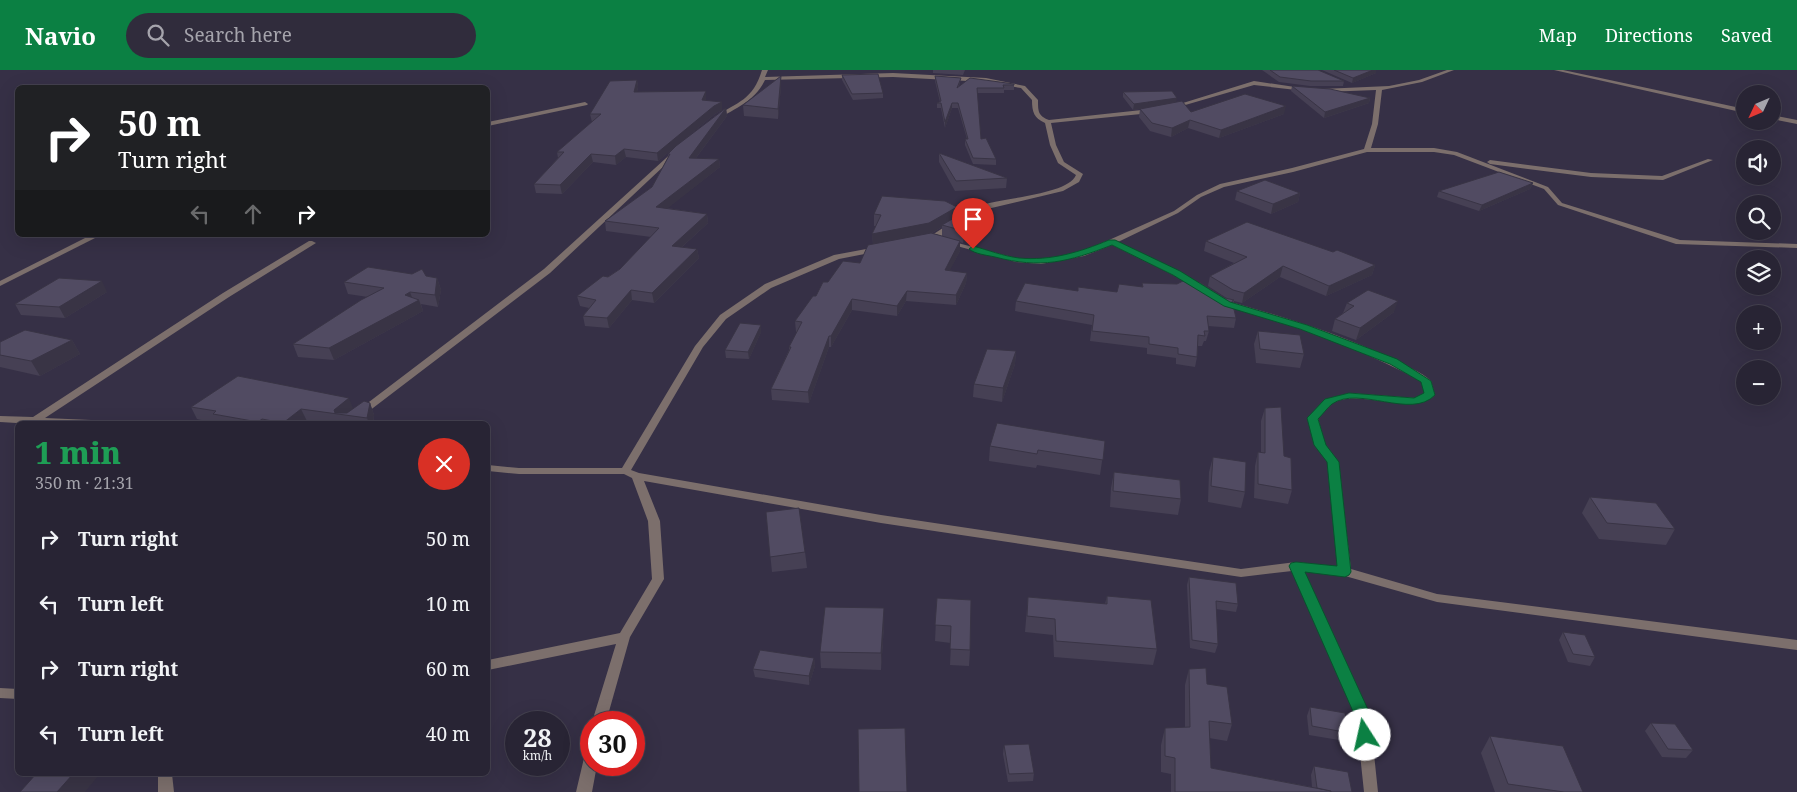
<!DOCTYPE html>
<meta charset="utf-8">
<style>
:root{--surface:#282434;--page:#302c3c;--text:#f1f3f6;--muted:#a5a4ac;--line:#44414f;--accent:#0b8043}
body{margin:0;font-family:"Noto Serif",serif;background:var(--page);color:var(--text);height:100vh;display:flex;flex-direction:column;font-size:19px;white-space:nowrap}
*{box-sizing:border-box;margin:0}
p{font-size:16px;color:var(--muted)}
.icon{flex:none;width:28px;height:28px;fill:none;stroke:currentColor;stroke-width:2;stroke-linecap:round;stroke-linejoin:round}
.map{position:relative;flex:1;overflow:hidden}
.sheet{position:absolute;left:15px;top:351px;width:475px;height:355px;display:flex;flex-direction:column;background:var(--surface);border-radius:8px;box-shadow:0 5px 20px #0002,0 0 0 1px var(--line)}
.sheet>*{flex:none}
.banner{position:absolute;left:15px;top:15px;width:475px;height:152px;border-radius:8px;box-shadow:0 5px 20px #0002,0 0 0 1px var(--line);background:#202124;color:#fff;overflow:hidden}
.needle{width:32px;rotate:226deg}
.tools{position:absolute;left:1736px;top:15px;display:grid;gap:10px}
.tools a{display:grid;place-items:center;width:45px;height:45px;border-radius:50%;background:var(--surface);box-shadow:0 5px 20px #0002,0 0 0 1px var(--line);font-size:25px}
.speed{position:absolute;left:505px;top:641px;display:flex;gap:10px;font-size:25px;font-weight:700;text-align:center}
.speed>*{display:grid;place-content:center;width:65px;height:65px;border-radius:50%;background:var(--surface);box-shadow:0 5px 20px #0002,0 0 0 1px var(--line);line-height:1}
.speed small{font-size:12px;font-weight:400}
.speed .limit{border:8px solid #d22;background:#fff;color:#111}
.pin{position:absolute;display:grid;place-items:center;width:42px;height:42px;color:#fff;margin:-51px -21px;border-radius:50% 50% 50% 0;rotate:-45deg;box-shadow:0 0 5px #0007}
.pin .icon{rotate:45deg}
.me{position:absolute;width:55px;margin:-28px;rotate:350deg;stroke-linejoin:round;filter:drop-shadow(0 0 4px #0008)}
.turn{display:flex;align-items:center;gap:18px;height:105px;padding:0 20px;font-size:22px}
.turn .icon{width:65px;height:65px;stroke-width:2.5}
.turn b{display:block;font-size:35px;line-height:42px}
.lanes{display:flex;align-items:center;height:48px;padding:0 20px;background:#0003;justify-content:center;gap:25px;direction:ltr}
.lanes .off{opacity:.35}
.round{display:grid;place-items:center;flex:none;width:52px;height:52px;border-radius:26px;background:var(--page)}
.headline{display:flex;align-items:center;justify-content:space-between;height:85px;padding:0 20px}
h1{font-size:30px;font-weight:800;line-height:38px;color:#1e9e55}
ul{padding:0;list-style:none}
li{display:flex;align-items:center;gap:15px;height:65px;padding:0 20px}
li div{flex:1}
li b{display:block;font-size:19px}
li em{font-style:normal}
header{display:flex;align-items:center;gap:30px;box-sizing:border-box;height:70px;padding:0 25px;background:var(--accent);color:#fff}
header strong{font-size:24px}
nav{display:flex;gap:28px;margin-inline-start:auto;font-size:18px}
.search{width:350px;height:45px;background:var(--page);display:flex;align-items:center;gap:12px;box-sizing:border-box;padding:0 18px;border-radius:28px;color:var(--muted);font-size:19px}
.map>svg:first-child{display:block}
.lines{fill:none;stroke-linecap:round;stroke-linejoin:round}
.minor{fill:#7c6f6c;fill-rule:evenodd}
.wall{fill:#464054;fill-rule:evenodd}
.shaded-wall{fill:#393445}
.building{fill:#514b62;stroke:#393445}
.route{fill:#0b8043;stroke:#07532c}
</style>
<header>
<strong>Navio</strong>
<div class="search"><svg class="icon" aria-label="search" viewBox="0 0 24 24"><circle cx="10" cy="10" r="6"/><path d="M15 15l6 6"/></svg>Search here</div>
<nav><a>Map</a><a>Directions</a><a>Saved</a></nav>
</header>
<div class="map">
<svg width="1797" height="722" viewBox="0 0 1797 722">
<rect width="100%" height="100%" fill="#363046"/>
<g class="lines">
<g class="minor">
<path d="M762,0H768L765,7L893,3L986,8L1025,16L1038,30C1038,41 1038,46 1049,50L1151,39L1154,41L1151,43L1051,53L1056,75L1064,92L1083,104L1079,112L1063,121L983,140L934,171H926L922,169L923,167H929C944,158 964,142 979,136C1000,128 1068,125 1076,105L1058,93L1050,75L1045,53C1034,48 1032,42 1032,30L1021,18L986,12L893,7L765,10C755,31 736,38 718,49H714V47C738,32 753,30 762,0Z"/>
<polygon points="1447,0 1454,0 1422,12 1382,20 1378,54 1371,78 1434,78 1457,82 1548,117 1562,133 1680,170 1797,174 1797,178 1676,174 1558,135 1544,119 1454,85 1434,82 1367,82 1293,102 1224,117 1201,127 1178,143 1118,172 1179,201 1203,216 1203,220 1200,220 1173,205 1112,175 1084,186 1041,194 1016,192 942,172 946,170 1016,188 1041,190 1060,187 1079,182 1109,170 1174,141 1197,125 1220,114 1292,98 1364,79 1372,54 1376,20 1324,22 1321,20 1322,19 1389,16 1419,10"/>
<polygon points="1554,0 1563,0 1745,39 1745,43"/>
<polygon points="1254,11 1308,19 1305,21 1254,15 1175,38 1170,37"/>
<polygon points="585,32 588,34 587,35 488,56 488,52"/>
<polygon points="1772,45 1797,50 1797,54 1772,49"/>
<polygon points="676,79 681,80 550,203 352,354 340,354 544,199"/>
<polygon points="1708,89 1713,90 1663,110 1591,107 1490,94 1487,92 1490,90 1591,103 1662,106"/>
<polygon points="91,165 101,165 0,216 0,211"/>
<polygon points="309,171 312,171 316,173 229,227 45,348 114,351 119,354 33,354 0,352 0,346 33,347 223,223"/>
<path d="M877,177L881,179L880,181L839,189L771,218L726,249L703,277L631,400L639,403L881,445L1241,499L1296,492L1339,497L1328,392L1315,375L1308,348L1326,329L1349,323L1415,328L1425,324L1422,312C1359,277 1293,255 1224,236L1217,231L1221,229C1280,246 1339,263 1394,290C1406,296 1422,302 1431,311L1435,325C1411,347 1355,317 1332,334C1327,338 1322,344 1318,348L1325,375L1338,392L1351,499L1437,524L1797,570V580L1437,532L1345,506L1304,501L1370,646L1378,722H1364L1356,646L1292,501L1241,507L881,453L644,411L660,451L664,509L630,567L606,652H592L616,574L488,600V590L620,563L652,509L648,451L632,408L624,404H519L488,401V395L519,398H622L695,276L720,245L765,214L834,185Z"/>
<polygon points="0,618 18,619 18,629 0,628"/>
<polygon points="591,682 591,695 597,695 592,722 576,722 584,688 586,684"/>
<polygon points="158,704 172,704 174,722 158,722"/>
</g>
</g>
<g class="wall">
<polygon points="933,0 965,0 963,5 933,3"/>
<polygon points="1262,0 1318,0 1344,11 1343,16 1310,16 1279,12"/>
<polygon points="1322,0 1376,0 1376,3 1352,13"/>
<polygon points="842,5 883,23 883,28 853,30 842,10"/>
<polygon points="935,6 961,8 959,16 1014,15 1014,20 1004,20 1004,23 977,23 981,69 996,89 996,95 973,94 965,75 965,69 967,69 958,38 952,38 945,58 941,38 937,38 937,33 940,32 935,11"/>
<polygon points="637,10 638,17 637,22 706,21 706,31 722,40 715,44 676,76 726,38 727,46 696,88 719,89 720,97 667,138 707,144 708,153 682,177 697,179 699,188 654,233 632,230 609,258 585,256 583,246 589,238 580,236 577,226 620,199 651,167 606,161 605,151 652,117 668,87 668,84 676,76 658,91 626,87 616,95 593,92 562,124 536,123 534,114 558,88 557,82 592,52 590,44"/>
<polygon points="781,16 778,49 744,46 743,35"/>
<polygon points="1292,16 1370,28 1369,33 1324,48 1291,21"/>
<polygon points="1123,22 1177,32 1191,42 1284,44 1219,68 1188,58 1171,67 1150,61 1139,47 1140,39 1133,40 1123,27"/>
<polygon points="939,83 1007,108 1006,118 955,121 939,92"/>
<polygon points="1533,113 1530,119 1479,141 1437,127 1439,121"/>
<polygon points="1237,121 1300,123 1298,132 1271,144 1235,130"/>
<path d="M957,137L956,146L973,144L972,156L963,173L960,172V181L949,201L967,203L966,213L956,235L906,231L897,246L852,240L831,277H829L809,333L772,330L771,319L789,280V277L797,262H796L795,251L828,212L860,193L873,174L872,164L876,156H874V144ZM942,157V166L932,163Z"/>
<polygon points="1206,171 1333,182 1375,195 1372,205 1326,226 1280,207 1242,233 1234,231 1233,235 1236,248 1234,258 1208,256 1209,261 1206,271 1204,271 1202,276 1198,276 1197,287 1195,297 1176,294 1176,288 1147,284 1147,278 1090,271 1092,255 1015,241 1016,231 1078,221 1117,222 1142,217 1142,213 1228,229 1208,216 1210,206 1234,193 1204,181"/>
<polygon points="426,206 437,208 441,220 438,237 421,234 423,241 334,290 298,287 293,274 368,227 348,224 344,212"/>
<polygon points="107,222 65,248 21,245 15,234"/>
<polygon points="1347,233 1394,242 1356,270 1332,261 1335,249 1343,243"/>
<polygon points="1258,261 1304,284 1300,298 1256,293 1254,274"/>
<polygon points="761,262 749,289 726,288 725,280"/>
<polygon points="72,270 80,284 40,306 0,297 0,272"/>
<polygon points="1016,281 1015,294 1002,332 973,327 974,314"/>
<polygon points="370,333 374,345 373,354 324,354 307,351 304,354 218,354 197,349 191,337 353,339"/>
<polygon points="1265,338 1284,386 1292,420 1288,434 1254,428 1255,396 1258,382 1261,383 1261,351"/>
<polygon points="1105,371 1100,405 1037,395 1036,398 989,391 990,376"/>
<polygon points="1213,387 1245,422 1241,438 1208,432 1209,402"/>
<polygon points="1114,402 1181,429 1178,445 1110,437 1111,418"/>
<polygon points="1590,427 1675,459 1666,475 1599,469 1582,443"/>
<polygon points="766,442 805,482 807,498 772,502"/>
<polygon points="1189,507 1238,534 1236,542 1216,539 1218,574 1215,583 1190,578 1187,515"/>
<polygon points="1107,526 1157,579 1153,595 1054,587 1053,565 1025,562 1028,527 1105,534"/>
<polygon points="937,528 970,580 969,596 950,595 951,573 935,571"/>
<polygon points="884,555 881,600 821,598 820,582"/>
<polygon points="1563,562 1595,587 1590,596 1568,592 1559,570"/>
<polygon points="814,588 815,596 809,615 755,607 753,599"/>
<polygon points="1189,599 1207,614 1232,654 1227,671 1209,668 1211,698 1312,717 1311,705 1314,696 1352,722 1171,722 1171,704 1161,702 1161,675 1165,658 1185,657 1185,615"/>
<polygon points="1310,637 1349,663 1345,671 1309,665 1307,646"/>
<polygon points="1651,653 1693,680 1686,688 1662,687 1645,661"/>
<polygon points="1490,666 1583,722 1495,722 1481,683"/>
<polygon points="1004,675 1034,703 1033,711 1008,712 1003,684"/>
</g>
<g class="shaded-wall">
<polygon points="1373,0 1376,0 1376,3 1352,13 1353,8"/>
<polygon points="781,6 781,16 778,49 778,39"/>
<polygon points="637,10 638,17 636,29 634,22"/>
<polygon points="706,21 706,29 703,38 702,30"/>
<polygon points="1177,28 1176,33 1133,40 1134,34"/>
<polygon points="1370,28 1369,33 1324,48 1325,42"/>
<polygon points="722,32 722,40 715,44 658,91 657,83 714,36"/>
<polygon points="952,33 952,38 945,58 945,52"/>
<polygon points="1286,36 1284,44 1219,68 1221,60"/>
<polygon points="726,38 727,46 690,96 689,88"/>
<polygon points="1190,50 1188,58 1171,67 1172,58"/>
<polygon points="624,79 626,87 616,95 615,86"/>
<polygon points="591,84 593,92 562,124 560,115"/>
<polygon points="719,89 720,97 658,146 656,137"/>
<polygon points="1533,113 1530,119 1479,141 1482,135"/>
<polygon points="1300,123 1298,132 1271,144 1273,134"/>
<polygon points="957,137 956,148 942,155 942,157 928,165 873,176 872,164"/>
<polygon points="707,144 708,153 673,185 672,176"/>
<polygon points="973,144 972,156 963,173 964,161"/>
<polygon points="960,171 960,181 945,210 945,200"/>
<polygon points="697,179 699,188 654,233 652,223"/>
<polygon points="1375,195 1372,205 1326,226 1329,216"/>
<polygon points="1283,196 1280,207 1242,233 1244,223"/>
<polygon points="967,203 966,213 956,235 956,225"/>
<polygon points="437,208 441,220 438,237 435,225"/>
<polygon points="102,211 107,222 65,248 59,237"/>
<polygon points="631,220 632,230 609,258 607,248"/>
<polygon points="907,221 906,231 897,246 897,236"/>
<polygon points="410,222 414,233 419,230 423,241 334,290 329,278"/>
<polygon points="852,229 852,240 831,277 831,266"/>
<polygon points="1398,231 1394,242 1356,270 1360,258"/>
<polygon points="761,255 761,262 749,289 748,282"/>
<polygon points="829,266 829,277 809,333 808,322"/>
<polygon points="72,270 80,284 40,306 31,291"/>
<polygon points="1016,281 1015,294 1002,332 1003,318"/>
<polygon points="349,328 354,341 348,345 335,343 334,340"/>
<polygon points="370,333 374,345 373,354 369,354 367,348"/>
<polygon points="301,339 307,351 304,354 284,354 283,353"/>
<polygon points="262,349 264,354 259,354 258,352"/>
<polygon points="884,538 884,555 881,600 881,583"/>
<polygon points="814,588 815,596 809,615 809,606"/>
<polygon points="73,704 96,704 98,706 85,722 57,722"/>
</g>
<g class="building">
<polygon points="1270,0 1318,0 1344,11 1311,11 1280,7"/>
<polygon points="1334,0 1373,0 1353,8"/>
<polygon points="878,4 883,23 852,24 842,5"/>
<polygon points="781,6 778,39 743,35"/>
<polygon points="935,6 961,8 957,18 970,8 1014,14 1014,15 1003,15 1004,18 977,18 981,69 986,68 996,89 973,88 965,69 968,69 958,33 952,33 945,52 941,33 937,33 941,31"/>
<polygon points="637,10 634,22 706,21 702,30 722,32 714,36 657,83 624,79 615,86 591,84 560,115 534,114 564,82 557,82 601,44 590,44 610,11"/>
<polygon points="1292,16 1330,19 1370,28 1325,42"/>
<polygon points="1172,21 1177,28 1134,34 1123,22"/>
<polygon points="1245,24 1286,36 1221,60 1190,50 1172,58 1152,53 1140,39 1182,31 1191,42"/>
<polygon points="726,38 689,88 719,89 656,137 707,144 672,176 697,179 652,223 631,220 607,248 583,246 596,230 577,226 603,206 608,207 620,199 659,158 605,151 652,117 670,84 668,84 676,76"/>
<polygon points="939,83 1007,108 956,111"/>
<polygon points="1499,102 1533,113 1482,135 1439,121"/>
<polygon points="1265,110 1300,123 1273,134 1237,121"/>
<polygon points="882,126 945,131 957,137 929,153 872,164 881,145 874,144"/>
<polygon points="966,141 973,144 964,161 942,155"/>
<polygon points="1247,152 1333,182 1337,180 1375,195 1329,216 1283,196 1244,223 1233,220 1210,206 1247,187 1206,171"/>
<polygon points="931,163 960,171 945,200 967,203 956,225 907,221 897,236 852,229 831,266 829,266 808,322 771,319 791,277 789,277 802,252 795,251 813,226 816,226 823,212 828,212 843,191 860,193 868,175"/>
<polygon points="368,197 412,204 422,199 426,206 437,208 435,225 410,222 405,225 419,230 329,278 293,274 361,230 384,218 344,212"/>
<polygon points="59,208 102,211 59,237 15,234"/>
<polygon points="1185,210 1196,214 1199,212 1225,228 1234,230 1232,231 1236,248 1207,246 1209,261 1204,261 1205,266 1198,265 1197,287 1178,284 1178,278 1149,274 1149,267 1092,261 1094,245 1016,231 1025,213 1078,221 1078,217 1117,222 1119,214 1143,217 1142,213 1177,214"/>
<polygon points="1368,220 1398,231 1360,258 1335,249 1354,236 1347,233"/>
<polygon points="740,253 761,255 748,282 725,280"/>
<polygon points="25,260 72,270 31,291 0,285 0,272"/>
<polygon points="1258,261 1300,265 1304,284 1260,279"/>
<polygon points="987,279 1016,281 1003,318 974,314"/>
<polygon points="238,306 349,328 334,340 335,343 347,343 364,331 370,333 367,348 301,339 283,353 262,349 258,352 213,344 216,341 191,337"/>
<polygon points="1281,337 1284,386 1291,388 1292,420 1258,414 1258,382 1265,383 1265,338"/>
<polygon points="997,353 1105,371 1103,390 1038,380 1037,384 990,376"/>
<polygon points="1213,387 1246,392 1245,422 1211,416"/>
<polygon points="1114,402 1180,410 1181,429 1113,421"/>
<polygon points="1590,427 1656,433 1675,459 1607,453"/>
<polygon points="799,438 805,482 770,487 766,442"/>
<polygon points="1189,507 1236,513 1238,534 1216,531 1218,574 1192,570"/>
<polygon points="1107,526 1151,530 1157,579 1056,571 1055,549 1027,546 1028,527 1107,534"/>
<polygon points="937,528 971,530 970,580 950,579 951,556 935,555"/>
<polygon points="825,537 884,538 881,583 820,582"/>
<polygon points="1563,562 1585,565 1595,587 1573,584"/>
<polygon points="760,580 814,588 809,606 753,599"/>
<polygon points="1206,598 1207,614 1227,617 1232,654 1209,651 1211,698 1331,721 1331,722 1175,722 1175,688 1165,686 1165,658 1190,657 1189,599"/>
<polygon points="1310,637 1345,643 1349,663 1312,656"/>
<polygon points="1651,653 1675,654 1693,680 1668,679"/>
<polygon points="905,658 907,722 859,722 858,659"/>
<polygon points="1490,666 1563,676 1583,722 1564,722 1508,714"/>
<polygon points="1029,674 1034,703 1009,704 1004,675"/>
<polygon points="1314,696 1348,702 1352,722 1331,722 1331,721 1317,718"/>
<polygon points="36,704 73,704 57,722 20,722"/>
</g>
<path class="route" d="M1109,170H1115L1180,201L1230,232L1307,255L1397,289L1431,311L1435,325C1411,350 1359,315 1332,334C1327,338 1323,344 1318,349L1326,375L1339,392L1351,502L1349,505L1345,507L1305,502L1371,646L1373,665L1371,670L1365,672L1359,670L1355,646L1289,496L1291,493L1296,492L1337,496L1327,392L1314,375L1307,348L1325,329L1349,323L1414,328L1424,323L1421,312L1390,294L1300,259L1224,236L1173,205L1112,175C1068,192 1041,199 995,187C986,185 975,184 969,179L973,176C988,180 1003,186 1019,188C1051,191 1080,182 1109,170Z"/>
</svg>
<div class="tools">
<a><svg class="needle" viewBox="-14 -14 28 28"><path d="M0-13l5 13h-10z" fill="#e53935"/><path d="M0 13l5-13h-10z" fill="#a5a4ac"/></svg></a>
<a><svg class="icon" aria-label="sound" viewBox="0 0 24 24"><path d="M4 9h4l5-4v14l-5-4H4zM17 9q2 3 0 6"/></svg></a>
<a><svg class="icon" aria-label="search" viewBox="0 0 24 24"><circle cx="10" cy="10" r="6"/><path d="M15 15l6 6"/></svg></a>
<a><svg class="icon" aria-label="layers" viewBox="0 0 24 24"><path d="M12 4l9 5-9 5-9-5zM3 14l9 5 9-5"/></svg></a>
<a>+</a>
<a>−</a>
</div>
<div class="speed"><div>28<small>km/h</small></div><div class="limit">30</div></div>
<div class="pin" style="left:973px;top:179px;background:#d93025"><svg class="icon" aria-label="arrive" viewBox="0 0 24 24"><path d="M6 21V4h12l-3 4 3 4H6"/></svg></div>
<svg class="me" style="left:1365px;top:665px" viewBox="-20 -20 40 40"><circle r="19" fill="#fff"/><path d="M0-13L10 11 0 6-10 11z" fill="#0b8043"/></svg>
<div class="banner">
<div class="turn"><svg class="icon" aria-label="right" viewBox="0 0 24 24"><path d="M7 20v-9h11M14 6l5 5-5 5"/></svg><div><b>50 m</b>Turn right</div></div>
<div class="lanes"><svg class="icon off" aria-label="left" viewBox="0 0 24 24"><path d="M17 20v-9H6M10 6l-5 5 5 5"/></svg><svg class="icon off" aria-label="ahead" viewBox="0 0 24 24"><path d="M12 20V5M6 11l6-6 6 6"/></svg><svg class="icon" aria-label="right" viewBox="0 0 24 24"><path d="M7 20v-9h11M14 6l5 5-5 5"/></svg></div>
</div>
<section class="sheet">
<div class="headline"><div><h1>1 min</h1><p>350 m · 21:31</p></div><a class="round" style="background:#d93025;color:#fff"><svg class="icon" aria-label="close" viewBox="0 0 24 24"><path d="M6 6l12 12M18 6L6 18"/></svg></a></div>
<ul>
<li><svg class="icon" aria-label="right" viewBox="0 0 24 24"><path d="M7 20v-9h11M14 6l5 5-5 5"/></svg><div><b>Turn right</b></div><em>50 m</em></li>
<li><svg class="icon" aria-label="left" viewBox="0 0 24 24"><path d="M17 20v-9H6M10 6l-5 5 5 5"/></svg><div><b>Turn left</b></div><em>10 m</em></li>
<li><svg class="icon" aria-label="right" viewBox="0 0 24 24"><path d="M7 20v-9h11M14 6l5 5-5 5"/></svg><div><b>Turn right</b></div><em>60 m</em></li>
<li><svg class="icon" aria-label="left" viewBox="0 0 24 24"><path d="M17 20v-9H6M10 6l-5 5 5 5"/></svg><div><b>Turn left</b></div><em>40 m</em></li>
</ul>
</section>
</div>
